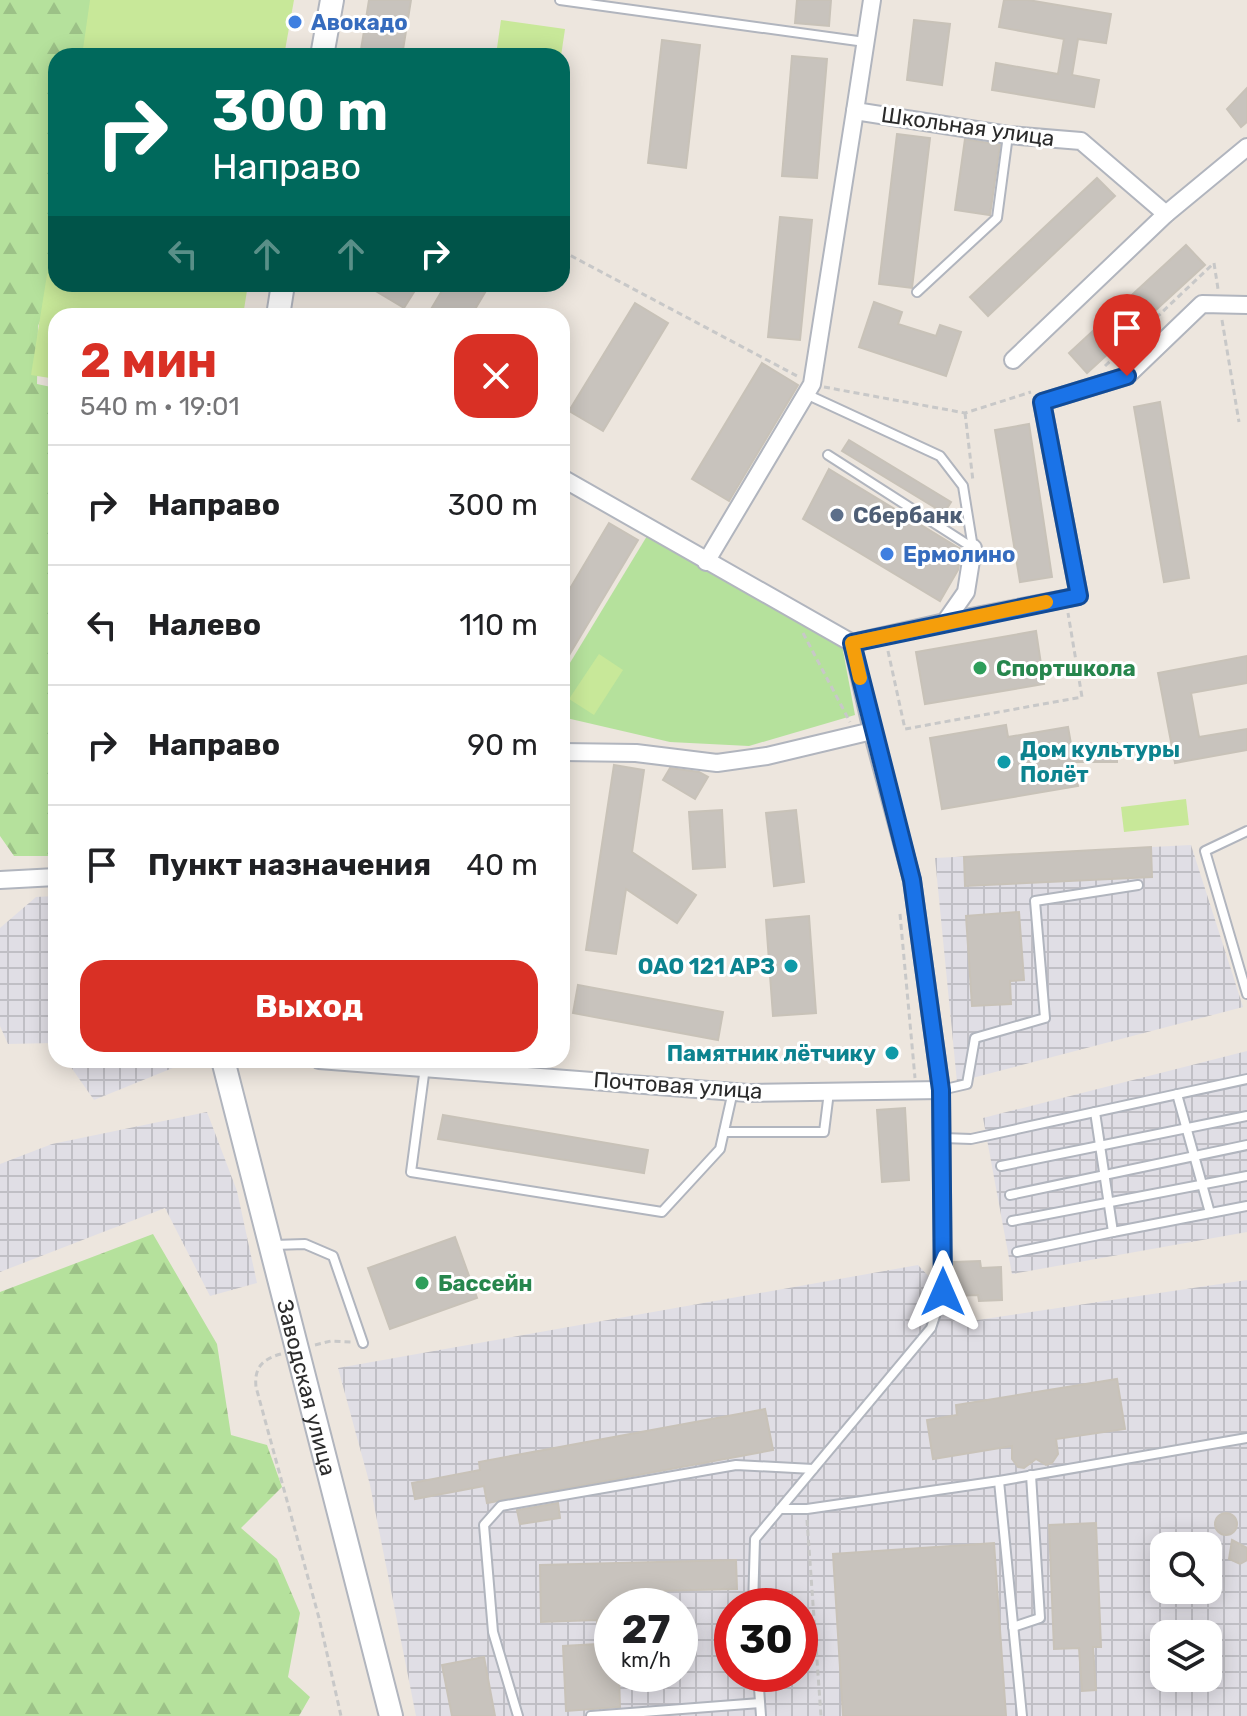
<!DOCTYPE html>
<html lang="ru">
<meta charset="utf-8">
<style>
:root{--surface:#fff;--page:#f6f6f6;--text:#202124;--muted:#757577;--line:#e0e0e0;--accent:#d93025}
body{margin:0;font-family:Rubik,sans-serif;background:var(--page);color:var(--text);height:100vh;display:flex;flex-direction:column;font-size:30px;white-space:nowrap}
*{box-sizing:border-box;margin:0}
p{font-size:26px;color:var(--muted)}
.icon{flex:none;width:44px;height:44px;fill:none;stroke:currentColor;stroke-width:2;stroke-linecap:round;stroke-linejoin:round}
.map{position:relative;flex:1;overflow:hidden}
.drawer{position:absolute;left:48px;top:308px;width:522px;height:760px;display:flex;flex-direction:column;background:var(--surface);border-radius:24px;box-shadow:0 4px 20px #0003}
.drawer>*{flex:none}
.banner{position:absolute;left:48px;top:48px;width:522px;height:244px;border-radius:24px;box-shadow:0 4px 20px #0003;background:#00695c;color:#fff;overflow:hidden}
.buttons{position:absolute;left:1150px;top:1532px;display:grid;gap:16px}
.buttons a{display:grid;place-items:center;width:72px;height:72px;border-radius:16px;background:var(--surface);box-shadow:0 4px 20px #0003;font-size:40px}
.speed{position:absolute;left:594px;top:1588px;display:flex;gap:16px;font-size:40px;font-weight:700;text-align:center}
.speed>*{display:grid;place-content:center;width:104px;height:104px;border-radius:50%;background:var(--surface);box-shadow:0 4px 20px #0003;line-height:1}
.speed small{font-size:20px;font-weight:400}
.speed .limit{border:12px solid #d22;background:#fff;color:#111}
.pin{position:absolute;display:grid;place-items:center;width:68px;height:68px;color:#fff;margin:-82px -34px;border-radius:50% 50% 50% 0;rotate:-45deg;box-shadow:0 0 8px #0007}
.pin .icon{rotate:45deg}
.me{position:absolute;width:88px;margin:-44px;rotate:0deg;stroke-linejoin:round;filter:drop-shadow(0 0 6px #0008)}
.turn{display:flex;align-items:center;gap:28px;height:168px;padding:0 32px;font-size:36px}
.turn .icon{width:104px;height:104px;stroke-width:2.5}
.turn b{display:block;font-size:56px;line-height:68px}
.lanes{display:flex;align-items:center;height:76px;padding:0 32px;background:#0003;justify-content:center;gap:40px;direction:ltr}
.lanes .off{opacity:.35}
.round{display:grid;place-items:center;flex:none;width:84px;height:84px;border-radius:24px;background:var(--page)}
.summary{display:flex;align-items:center;justify-content:space-between;height:136px;padding:0 32px}
h1{font-size:48px;font-weight:700;line-height:60px;color:var(--accent)}
.action{display:flex;gap:16px;margin-top:auto;padding:16px 32px}
.action a{flex:1;height:92px;border-radius:24px;background:var(--accent);color:#fff;font-size:32px;font-weight:700;line-height:92px;text-align:center}
ul{padding:0;list-style:none}
li{display:flex;align-items:center;gap:24px;height:120px;padding:0 32px;border-top:2px solid var(--line)}
li div{flex:1}
li b{display:block;font-size:30px}
li em{font-style:normal}
.map>svg:first-child{display:block}
.industrial{fill:url(#industrial-grid);fill-rule:evenodd}
.forest{fill:url(#forest-firs)}
.park{fill:#b5e19c}
.pitch{fill:#c8e899}
.building{fill:#c8c3bd;stroke:#c8c2b8;stroke-width:2}
.lines{fill:none;stroke-linecap:round;stroke-linejoin:round}
.service-casing{stroke:#b1b5be;stroke-width:12}
.minor-casing{stroke:#b1b5be;stroke-width:20}
.secondary-casing{stroke:#b1b5be;stroke-width:26}
.path{stroke:#c8c8c8;stroke-width:3;stroke-dasharray:6 4;stroke-linecap:butt}
.service{stroke:#fff;stroke-width:8}
.minor{stroke:#fff;stroke-width:16}
.secondary{stroke:#fff;stroke-width:22}
.route-casing{stroke:#114b97;stroke-width:20}
.route{stroke:#1a73e8;stroke-width:14}
.slow{stroke:#f59e0b;stroke-width:14}
.shop-dot{fill:#3f7fe0;stroke:#fff;stroke-width:3}
.service-dot{fill:#5c6f8a;stroke:#fff;stroke-width:3}
.leisure-dot{fill:#2e9e5b;stroke:#fff;stroke-width:3}
.culture-dot{fill:#0f9aa8;stroke:#fff;stroke-width:3}
.labels{text-anchor:middle;stroke-width:6;stroke-linejoin:round;paint-order:stroke}
.shop-label{font-size:22px;font-weight:bold;fill:#366cbe;stroke:#fff;text-anchor:start}
.street-label{font-size:22px;fill:#2b2b2b;stroke:#fff}
.service-label{font-size:22px;font-weight:bold;fill:#4e5e75;stroke:#fff;text-anchor:start}
.leisure-label{font-size:22px;font-weight:bold;fill:#27864d;stroke:#fff;text-anchor:start}
.culture-label{font-size:22px;font-weight:bold;fill:#0d838f;stroke:#fff;text-anchor:end}
</style>
<div class="map">
<svg width="1247" height="1716" viewBox="0 0 1247 1716">
<defs>
<pattern id="industrial-grid" width="8" height="8" patternUnits="userSpaceOnUse" patternTransform="scale(2)"><rect width="8" height="8" fill="#e0dee5"/><path d="M0 4h8M4 0v8" fill="none" stroke="#c0bfc5"/></pattern>
<pattern id="forest-firs" width="22" height="20" patternUnits="userSpaceOnUse" patternTransform="scale(2)"><rect width="22" height="20" fill="#b5e19c"/><path d="M5 1l3.5 6h-7zM16 11l3.5 6h-7z" fill="#9cc187"/></pattern>
</defs>
<rect width="100%" height="100%" fill="#ede6de"/>
<g class="industrial">
<polygon points="1191,845 1243,1007 957,1082 935,858"/>
<polygon points="56,896 56,1046 54,1043 8,1044 0,1026 0,928 36,897"/>
<polygon points="1247,1051 1247,1232 1012,1274 983,1118"/>
<polygon points="66,1060 184,1060 185,1063 94,1100"/>
<polygon points="207,1112 237,1191 257,1283 210,1296 165,1208 0,1272 0,1164 52,1144"/>
<path d="M918,1265L971,1321L1247,1280V1716H416L370,1485L338,1368ZM1164,1546H1208V1590H1164ZM612,1606H680V1674H612ZM732,1606H800V1674H732ZM1164,1634H1208V1678H1164Z"/>
</g>
<g class="forest">
<polygon points="0,0 133,0 102,56 56,56 56,284 38,326 37,384 56,388 56,856 14,856 0,836"/>
<polygon points="153,1234 217,1344 231,1435 267,1445 282,1487 241,1528 277,1559 300,1613 288,1677 310,1697 299,1716 0,1716 0,1292"/>
</g>
<polygon class="park" points="647,536 842,645 855,715 749,746 670,742 562,717 562,676"/>
<g class="pitch">
<polygon points="90,0 294,0 284,56 82,56"/>
<polygon points="501,20 565,29 561,56 497,48"/>
<polygon points="56,218 56,284 248,284 243,316 56,316 56,379 31,375"/>
<polygon points="599,654 623,670 594,715 569,699"/>
<polygon points="1186,799 1189,825 1124,832 1121,807"/>
</g>
<g class="building">
<polygon points="369,0 411,0 402,56 360,56"/>
<polygon points="797,0 831,0 829,26 795,23"/>
<polygon points="1004,0 1028,0 1111,14 1106,43 1078,39 1072,75 1099,80 1094,107 992,90 996,63 1058,74 1064,39 999,27"/>
<polygon points="914,20 950,24 942,85 907,80"/>
<polygon points="662,40 700,45 686,168 648,163"/>
<polygon points="792,56 827,59 817,178 782,176"/>
<polygon points="1247,88 1247,122 1241,127 1227,109"/>
<polygon points="897,134 930,138 912,288 879,284"/>
<polygon points="965,139 1000,145 990,215 955,210"/>
<polygon points="1097,178 1115,196 988,316 970,297"/>
<polygon points="780,217 812,220 800,340 768,337"/>
<polygon points="1186,245 1205,265 1087,373 1069,353"/>
<polygon points="364,284 419,284 404,308"/>
<polygon points="446,284 490,284 471,316 427,316"/>
<polygon points="874,302 902,312 898,324 936,336 940,325 961,332 946,376 859,347"/>
<polygon points="635,303 668,323 603,431 569,411"/>
<polygon points="762,363 798,385 729,501 692,479"/>
<polygon points="1160,402 1189,578 1164,582 1134,407"/>
<polygon points="1029,424 1052,577 1020,582 995,430"/>
<polygon points="849,440 951,502 944,513 842,451"/>
<polygon points="829,469 962,550 958,570 940,601 803,519"/>
<polygon points="609,523 638,540 562,667 562,602"/>
<polygon points="1036,631 1044,684 925,704 916,652"/>
<polygon points="1247,656 1247,683 1191,693 1199,737 1247,729 1247,750 1175,763 1158,673"/>
<polygon points="1006,725 1008,737 1068,727 1071,744 1117,743 1117,762 1074,762 1078,786 942,809 930,738"/>
<polygon points="614,765 644,770 632,852 696,895 677,923 626,889 616,954 586,950"/>
<polygon points="670,768 699,772 708,777 695,799 663,780"/>
<polygon points="722,810 725,867 693,869 689,812"/>
<polygon points="796,810 804,882 774,886 766,813"/>
<polygon points="1151,847 1152,877 965,886 964,857"/>
<polygon points="1019,912 1024,980 1010,981 1011,1004 972,1006 966,916"/>
<polygon points="809,916 816,1013 773,1016 766,920"/>
<polygon points="578,985 723,1012 718,1040 573,1013"/>
<polygon points="905,1108 909,1180 882,1182 877,1110"/>
<polygon points="443,1115 648,1150 644,1173 438,1139"/>
<polygon points="455,1237 477,1298 390,1329 368,1268"/>
<polygon points="980,1261 981,1268 1001,1267 1002,1300 979,1301 978,1295 953,1296 954,1262"/>
<polygon points="1117,1379 1125,1429 1056,1439 1058,1454 1052,1463 1046,1465 1036,1459 1024,1468 1018,1467 1012,1459 1012,1446 933,1459 927,1420 957,1415 956,1405"/>
<polygon points="765,1409 773,1450 487,1503 484,1486 415,1499 412,1483 480,1470 479,1462"/>
<polygon points="558,1503 560,1518 520,1524 517,1510"/>
<circle cx="1226" cy="1524" r="11"/>
<polygon points="1096,1523 1101,1647 1093,1647 1096,1690 1082,1691 1079,1648 1054,1649 1049,1525"/>
<polygon points="1232,1540 1247,1548 1247,1560 1240,1564 1229,1559"/>
<polygon points="994,1543 1006,1716 843,1716 833,1554"/>
<polygon points="736,1560 737,1589 652,1591 653,1606 612,1606 612,1674 619,1674 620,1707 566,1711 563,1646 598,1644 597,1620 541,1622 540,1565"/>
<polygon points="484,1657 495,1716 452,1716 442,1665"/>
</g>
<g class="lines">
<defs>
<g id="service">
<polyline points="560,0 865,42"/>
<polyline points="917,292 997,218 1008,135"/>
<polyline points="806,394 940,456 963,486 973,548"/>
<polyline points="828,455 973,548"/>
<polyline points="1247,831 1205,851 1247,994"/>
<polyline points="425,1067 411,1172 662,1212 720,1149 733,1091"/>
<polyline points="514,1072 515,1060"/>
<polyline points="941,1090 967,1084 975,1038 1045,1018 1035,901 1138,885"/>
<polyline points="1177,1094 1210,1213"/>
<polyline points="1095,1112 1113,1232 1247,1206"/>
<polyline points="724,1132 824,1132 829,1092"/>
<polyline points="943,1138 971,1139 1247,1079"/>
<polyline points="1001,1166 1247,1116"/>
<polyline points="1010,1195 1247,1145"/>
<polyline points="1012,1221 1247,1176"/>
<polyline points="274,1245 305,1244 333,1256 363,1343"/>
<polyline points="1017,1252 1113,1232"/>
<polyline points="999,1481 1022,1716"/>
<polyline points="780,1509 931,1328 943,1292"/>
<polyline points="753,1606 755,1539 780,1509 807,1509 999,1481 1247,1438"/>
<polyline points="1013,1627 1040,1618 1031,1475"/>
<polyline points="758,1674 761,1716"/>
<polyline points="518,1716 493,1632 484,1525 501,1506 736,1465 813,1469"/>
<polyline points="591,1716 760,1703"/>
</g>
<g id="minor">
<polyline points="872,0 855,111 1008,135 1081,141 1166,214"/>
<polyline points="1013,360 1166,214 1247,147"/>
<polyline points="562,478 852,643 945,622 966,592 973,548"/>
<polyline points="706,562 812,384 855,111"/>
<polyline points="945,622 1079,596 1042,402 1127,376 1202,304 1247,305"/>
<polyline points="872,731 912,880 941,1090 943,1292"/>
<polyline points="562,752 636,753 717,763 767,756 872,731 852,643"/>
<polyline points="0,880 56,877"/>
<polyline points="319,1060 748,1093 941,1090"/>
</g>
<g id="secondary">
<polyline points="322,56 332,0"/>
<polyline points="278,316 283,284"/>
<path id="s1" d="M223,1060L391,1716"/>
</g>
</defs>
<use href="#service" class="service-casing"/>
<use href="#minor" class="minor-casing"/>
<use href="#secondary" class="secondary-casing"/>
<g class="path">
<polyline points="562,251 799,377"/>
<polyline points="1222,320 1239,422"/>
<polyline points="1105,366 1214,263 1218,289"/>
<polyline points="824,387 965,413 1031,392"/>
<polyline points="965,413 973,481"/>
<polyline points="803,633 850,722"/>
<polyline points="888,651 905,729 1082,697 1068,613"/>
<polyline points="900,914 915,1078"/>
<polyline points="315,1345 331,1341 351,1342"/>
<path d="M281,1354C262,1359 254,1368 256,1387L319,1618L341,1716"/>
<polyline points="807,1520 821,1716"/>
</g>
<use href="#service" class="service"/>
<use href="#minor" class="minor"/>
<use href="#secondary" class="secondary"/>
</g>
<g class="lines">
<defs>
<polyline id="route" points="943,1292 941,1090 912,880 852,643 1079,596 1042,402 1127,376"/>
</defs>
<use href="#route" class="route-casing"/>
<use href="#route" class="route"/>
<polyline class="slow" points="860,678 852,643 1046,602"/>
</g>
<g class="shop-dot">
<circle cx="295" cy="22" r="8"/>
<circle cx="887" cy="554" r="8"/>
</g>
<circle class="service-dot" cx="837" cy="515" r="8"/>
<g class="leisure-dot">
<circle cx="980" cy="668" r="8"/>
<circle cx="422" cy="1283" r="8"/>
</g>
<g class="culture-dot">
<circle cx="1004" cy="762" r="8"/>
<circle cx="791" cy="966" r="8"/>
<circle cx="892" cy="1053" r="8"/>
</g>
<g class="labels">
<g class="shop-label">
<text x="311" y="30">Авокадо</text>
<text x="903" y="562">Ермолино</text>
</g>
<g class="street-label">
<text transform="translate(968 126) rotate(8)" y="8">Школьная улица</text>
<text transform="translate(678 1085) rotate(4)" y="8">Почтовая улица</text>
<text dy="8" stroke="none"><textPath href="#s1" startOffset="338">Заводская улица</textPath></text>
</g>
<g class="service-label">
<text x="853" y="523">Сбербанк</text>
</g>
<g class="leisure-label">
<text x="996" y="676">Спортшкола</text>
<text x="438" y="1291">Бассейн</text>
</g>
<g class="culture-label">
<text x="1020" y="757" text-anchor="start">Дом культуры<tspan x="1020" dy="25">Полёт</tspan></text>
<text x="775" y="974">OAO 121 АРЗ</text>
<text x="876" y="1061">Памятник лётчику</text>
</g>
</g>
</svg>
<div class="buttons">
<a><svg class="icon" aria-label="search" viewBox="0 0 24 24"><circle cx="10" cy="10" r="6"/><path d="M15 15l6 6"/></svg></a>
<a><svg class="icon" aria-label="layers" viewBox="0 0 24 24"><path d="M12 4l9 5-9 5-9-5zM3 14l9 5 9-5"/></svg></a>
</div>
<div class="speed"><div>27<small>km/h</small></div><div class="limit">30</div></div>
<div class="pin" style="left:1127px;top:376px;background:#d93025"><svg class="icon" aria-label="arrive" viewBox="0 0 24 24"><path d="M6 21V4h12l-3 4 3 4H6"/></svg></div>
<svg class="me" style="left:943px;top:1292px" viewBox="-20 -20 40 40"><path d="M0-17L14 15 0 8-14 15z" fill="#1a73e8" stroke="#fff" stroke-width="4"/></svg>
<div class="banner">
<div class="turn"><svg class="icon" aria-label="right" viewBox="0 0 24 24"><path d="M7 20v-9h11M14 6l5 5-5 5"/></svg><div><b>300 m</b>Направо</div></div>
<div class="lanes"><svg class="icon off" aria-label="left" viewBox="0 0 24 24"><path d="M17 20v-9H6M10 6l-5 5 5 5"/></svg><svg class="icon off" aria-label="ahead" viewBox="0 0 24 24"><path d="M12 20V5M6 11l6-6 6 6"/></svg><svg class="icon off" aria-label="ahead" viewBox="0 0 24 24"><path d="M12 20V5M6 11l6-6 6 6"/></svg><svg class="icon" aria-label="right" viewBox="0 0 24 24"><path d="M7 20v-9h11M14 6l5 5-5 5"/></svg></div>
</div>
<section class="drawer">
<div class="summary"><div><h1>2 мин</h1><p>540 m · 19:01</p></div><a class="round" style="background:#d93025;color:#fff"><svg class="icon" aria-label="close" viewBox="0 0 24 24"><path d="M6 6l12 12M18 6L6 18"/></svg></a></div>
<ul>
<li><svg class="icon" aria-label="right" viewBox="0 0 24 24"><path d="M7 20v-9h11M14 6l5 5-5 5"/></svg><div><b>Направо</b></div><em>300 m</em></li>
<li><svg class="icon" aria-label="left" viewBox="0 0 24 24"><path d="M17 20v-9H6M10 6l-5 5 5 5"/></svg><div><b>Налево</b></div><em>110 m</em></li>
<li><svg class="icon" aria-label="right" viewBox="0 0 24 24"><path d="M7 20v-9h11M14 6l5 5-5 5"/></svg><div><b>Направо</b></div><em>90 m</em></li>
<li><svg class="icon" aria-label="arrive" viewBox="0 0 24 24"><path d="M6 21V4h12l-3 4 3 4H6"/></svg><div><b>Пункт назначения</b></div><em>40 m</em></li>
</ul>
<div class="action"><a>Выход</a></div>
</section>
</div>
